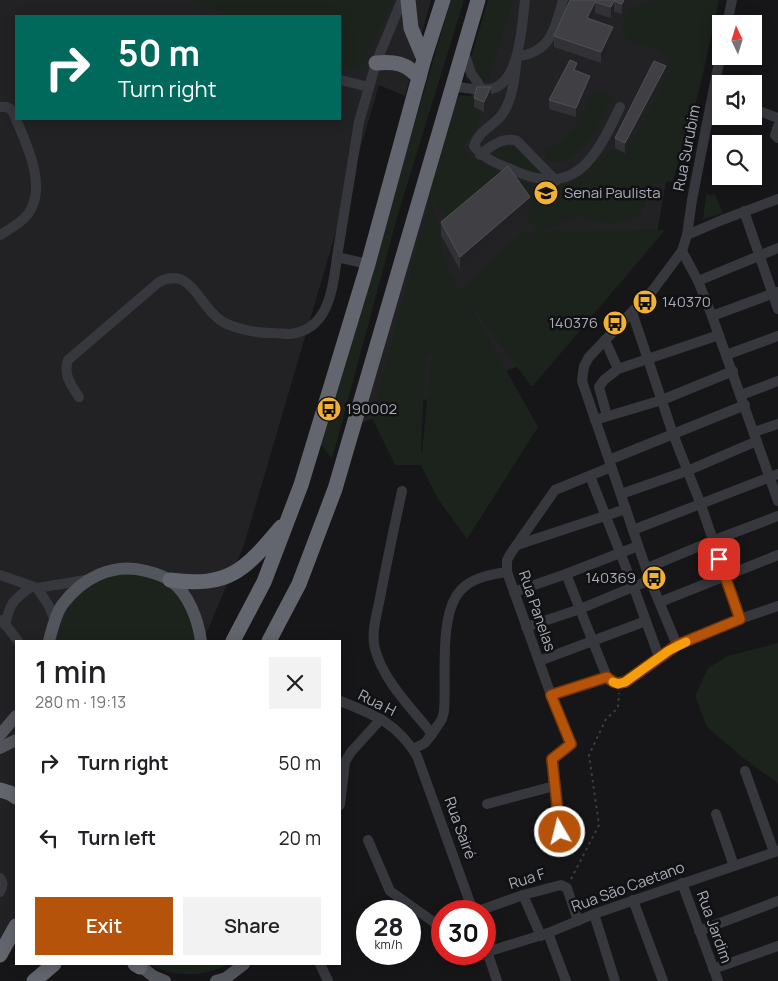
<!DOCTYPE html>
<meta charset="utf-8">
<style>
:root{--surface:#fff;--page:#f2f2f2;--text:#202124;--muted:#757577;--accent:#b45309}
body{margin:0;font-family:Manrope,sans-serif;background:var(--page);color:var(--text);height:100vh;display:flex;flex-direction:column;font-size:19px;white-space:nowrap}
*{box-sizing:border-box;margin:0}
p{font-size:16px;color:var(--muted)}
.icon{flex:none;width:28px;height:28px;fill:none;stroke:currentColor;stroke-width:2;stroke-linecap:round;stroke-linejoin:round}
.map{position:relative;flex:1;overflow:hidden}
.details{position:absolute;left:15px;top:640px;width:326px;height:325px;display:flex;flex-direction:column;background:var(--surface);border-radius:0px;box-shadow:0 2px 12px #0003}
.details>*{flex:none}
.top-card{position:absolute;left:15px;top:15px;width:326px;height:105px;border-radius:0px;box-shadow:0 2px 12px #0003;background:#00695c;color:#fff;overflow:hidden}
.needle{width:32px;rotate:356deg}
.tools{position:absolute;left:712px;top:15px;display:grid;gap:10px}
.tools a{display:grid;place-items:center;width:50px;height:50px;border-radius:0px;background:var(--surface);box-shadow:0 2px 12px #0003;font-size:25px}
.speed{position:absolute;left:356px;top:900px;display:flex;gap:10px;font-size:25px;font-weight:700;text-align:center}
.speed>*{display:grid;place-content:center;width:65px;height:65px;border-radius:50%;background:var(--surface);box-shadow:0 2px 12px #0003;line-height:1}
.speed small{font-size:12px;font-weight:400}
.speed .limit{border:8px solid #d22;background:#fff;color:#111}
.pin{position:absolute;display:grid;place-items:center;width:42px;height:42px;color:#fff;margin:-21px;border-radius:10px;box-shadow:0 2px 8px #0006}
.me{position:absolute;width:55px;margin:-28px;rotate:352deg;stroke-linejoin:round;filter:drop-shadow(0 0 4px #0008)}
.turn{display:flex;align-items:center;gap:18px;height:105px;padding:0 20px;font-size:22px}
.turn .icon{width:65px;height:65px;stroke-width:2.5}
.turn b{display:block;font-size:35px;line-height:42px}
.round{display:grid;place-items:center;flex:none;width:52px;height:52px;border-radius:0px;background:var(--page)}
.head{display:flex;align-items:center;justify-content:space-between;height:85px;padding:0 20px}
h1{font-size:30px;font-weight:600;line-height:38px}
.action{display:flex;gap:10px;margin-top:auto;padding:10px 20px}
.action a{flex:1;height:58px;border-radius:0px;background:var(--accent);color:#fff;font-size:20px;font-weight:600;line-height:58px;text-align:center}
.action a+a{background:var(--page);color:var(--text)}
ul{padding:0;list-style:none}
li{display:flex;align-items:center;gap:15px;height:75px;padding:0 20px}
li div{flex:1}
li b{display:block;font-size:19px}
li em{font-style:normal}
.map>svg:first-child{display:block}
.built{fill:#222225;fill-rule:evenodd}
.green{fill:#1c231d;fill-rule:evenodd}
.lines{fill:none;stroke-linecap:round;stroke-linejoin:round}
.path{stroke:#3d3f44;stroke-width:2;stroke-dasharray:2.5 4;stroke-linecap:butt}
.minor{stroke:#37383d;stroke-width:10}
.major{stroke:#53555c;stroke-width:12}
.highway{stroke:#63666e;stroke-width:15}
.wall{fill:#323236}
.shaded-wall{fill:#212124}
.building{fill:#3f3f44;stroke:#4f5156}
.route-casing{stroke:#753606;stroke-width:12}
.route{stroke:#b45309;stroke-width:9}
.slow{stroke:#f59e0b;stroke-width:9}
.labels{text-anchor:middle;stroke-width:5;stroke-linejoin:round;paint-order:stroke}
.street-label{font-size:15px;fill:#a8adb8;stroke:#111113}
.poi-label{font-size:15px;fill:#a8adb8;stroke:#111113;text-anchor:start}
</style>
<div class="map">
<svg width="778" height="981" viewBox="0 0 778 981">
<rect width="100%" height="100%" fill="#161618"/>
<g class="built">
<path d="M0,0H431L405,96L379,85L244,545L203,641H16V932L0,954ZM16,16H340V119H16Z"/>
<polygon points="508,0 715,0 672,146 656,239 541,358 361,423 454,98 461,104 463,100 482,89"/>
</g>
<g class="green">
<polygon points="192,0 394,0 358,70 340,63 340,16 234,16"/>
<polygon points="451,0 464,0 398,214 332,459 320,443"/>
<polygon points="488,0 513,0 488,82 465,78"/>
<path d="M653,0H719L701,83L673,181L653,184L640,216L610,224L579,216L539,232L665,230L532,387L464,295L538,427L467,539L438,499L421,465H395L372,418L430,198L431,186L459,95L477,97L484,112L475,121L479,124L464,146L470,155L502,174L450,220L431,199L441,235L442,257L461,290L524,232H538L524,214L513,177L532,186H561L577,180L610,149L625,152L666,75L669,58C656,46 645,44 628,41L622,28L628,10ZM432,351L422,453H421L425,357Z"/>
<path d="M595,91L612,96C603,118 591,145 570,158C564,163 555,162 547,161L544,150L561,142L574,127Z"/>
<polygon points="509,142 547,174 528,173 489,153 503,144"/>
<polygon points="705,192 710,195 715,194 723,213 703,219 706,197"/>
<path d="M137,570C146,573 159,576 167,582C183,595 193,622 199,641H57L68,608L100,576Z"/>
<polygon points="778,643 778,783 742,757 707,727 695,696 708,668 728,656"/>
<path d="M148,964H228C204,978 173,977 148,964Z"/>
</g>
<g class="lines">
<polyline class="path" points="571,879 599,825 589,755 606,719 618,708 619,693"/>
<g class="minor">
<path d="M563,0C555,28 551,53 517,56C515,75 513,102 500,117C491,127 478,132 474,146C484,159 498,164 513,170C575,199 596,158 620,107"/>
<polyline points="727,24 732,0"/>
<polyline points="464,52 471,73 482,89"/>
<polyline points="340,80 369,87"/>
<path d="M453,86C465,88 479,91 491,89C520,83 522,24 525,0"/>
<path d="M0,107C6,106 9,107 13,112C24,139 49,186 28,214C21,223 10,229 0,235"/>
<polyline points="754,109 778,118"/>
<polyline points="778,126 775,135 778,138"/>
<path d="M480,155C490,146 504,136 517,141L556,181"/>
<polyline points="744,211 778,309"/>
<polyline points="687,235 722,220 778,199"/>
<polyline points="682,251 698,281 712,316 778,501"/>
<polyline points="368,264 337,257 359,122 376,63 402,0"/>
<polyline points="698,281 778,248"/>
<polyline points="632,312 673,434 701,505 740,619"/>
<polyline points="712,316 777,292"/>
<polyline points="605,340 618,369 719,335"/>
<polyline points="726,355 778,336"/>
<polyline points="741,395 778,381"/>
<path d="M79,397C71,385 63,375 68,360L159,282C192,265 199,308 223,322C236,329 256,333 271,333C277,333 284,334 290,334C329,330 333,288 337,257"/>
<polyline points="607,416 599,387 604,380 618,369"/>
<polyline points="595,420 662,400 733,371"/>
<polyline points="754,432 778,424"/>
<polyline points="609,460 745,405"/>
<polyline points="590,476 634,588 659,657"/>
<path d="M402,491C394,528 386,566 379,603C376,617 371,635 375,649C384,682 411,707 432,734L425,743L413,749"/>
<polyline points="621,494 687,471 757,441"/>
<polyline points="633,530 778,474"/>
<polyline points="517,545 626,509"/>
<polyline points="647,568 712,541 778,516"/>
<polyline points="566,574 607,677"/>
<polyline points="0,575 37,588 86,580"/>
<polyline points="37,588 49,606 55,621"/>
<polyline points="514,592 566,574 638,546"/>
<polyline points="660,602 778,555"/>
<polyline points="2,620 18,641"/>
<path d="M5,625C10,603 13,600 31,587"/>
<polyline points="526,627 580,609 650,580"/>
<polyline points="677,645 650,580 582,381 584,366 589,357 653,290 682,251 687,235 692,200 721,52"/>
<polyline points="539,661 646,621"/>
<path d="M551,695L607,677C613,683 617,684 625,682L677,645L740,619L778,606"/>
<path d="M340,701C375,715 397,723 417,756L473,911"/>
<path d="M432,734L442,719L444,711C447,679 437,609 464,587C475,577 493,574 507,572"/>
<polyline points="745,771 774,852"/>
<polyline points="487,804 554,786"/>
<polyline points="340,805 345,762 351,752 381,719"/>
<polyline points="716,814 734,866"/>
<polyline points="560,833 551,759 571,744 551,695 507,572 507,560 511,553 555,490 611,467"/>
<polyline points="368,840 390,891 435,923 442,923"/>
<path d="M0,878C4,883 3,887 0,892"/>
<polyline points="682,883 718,981"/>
<polyline points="523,895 541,936"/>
<polyline points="633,900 663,981"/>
<polyline points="478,911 523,895 561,885 567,888 578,921"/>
<polyline points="594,914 615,981"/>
<polyline points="699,931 778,901"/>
<polyline points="548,933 566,981"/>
<polyline points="485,945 497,981"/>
<polyline points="487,952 548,933 594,914 778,851"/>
<polyline points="320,964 328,981"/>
<polyline points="713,969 778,946"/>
</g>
<g class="major">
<path d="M49,641C52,630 55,615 62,605C82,578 113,562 146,571C154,573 164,576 171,581C189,594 198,620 201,641"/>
<polyline points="0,735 16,716"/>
<polyline points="0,748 16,740"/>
<polyline points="138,964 153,976 165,981"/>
<polyline points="216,981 226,978 244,964"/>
</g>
<g class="highway">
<polyline points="408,0 411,28 424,59"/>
<path d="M376,63C394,61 407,63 419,78"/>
<path d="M170,580C229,588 245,570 281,527"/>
<polyline points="233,641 264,582 301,485 368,264 424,59 443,0"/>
<polyline points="269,641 299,584 335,489 478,0"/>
<polyline points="0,790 10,793 16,797"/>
<polyline points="0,955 16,926"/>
<polyline points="135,964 140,967"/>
<polyline points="34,981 54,964"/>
</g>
</g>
<g class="wall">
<polygon points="570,0 629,0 622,14 614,12 611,18 595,13 592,19 613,38 601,63 554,47 554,36"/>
<polygon points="577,71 590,85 576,117 549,109 549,100"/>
<polygon points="666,75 625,153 615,148 615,138"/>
<polygon points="491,96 484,112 474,107 474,98"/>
<polygon points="530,209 460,270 441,235 441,222"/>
</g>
<g class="shaded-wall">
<polygon points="2,0 12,0 2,4"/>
<polygon points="624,0 629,0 622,14 622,4"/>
<polygon points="614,1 614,12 611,18 611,7"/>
<polygon points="595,2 595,13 587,29 587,18"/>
<polygon points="613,27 613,38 601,63 601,52"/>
<polygon points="666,66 666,75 625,153 625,143"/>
<polygon points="590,76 590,85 576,117 576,108"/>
<polygon points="491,87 491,96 484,112 484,102"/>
<polygon points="530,197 530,209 460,270 460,257"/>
</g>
<g class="building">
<polygon points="570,0 624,0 622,4 614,1 611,7 595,2 587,18 613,27 601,52 554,36"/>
<polygon points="570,60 577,63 574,70 590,76 576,108 549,100"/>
<polygon points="654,61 666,66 625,143 615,138"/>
<polygon points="477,87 491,87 484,102 474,98"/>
<polygon points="508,166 530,197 460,257 441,222"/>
</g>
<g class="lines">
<defs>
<path id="route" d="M560,832L552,759L571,744L551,695L607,677C613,683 617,684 625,682L677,645L740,619L719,559"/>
</defs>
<use href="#route" class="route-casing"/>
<use href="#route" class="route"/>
<polyline class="slow" points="613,682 618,684 625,682 668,651 686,642"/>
</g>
<defs>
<symbol id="university-disc" viewBox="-11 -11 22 22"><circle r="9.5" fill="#f2b134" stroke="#111113"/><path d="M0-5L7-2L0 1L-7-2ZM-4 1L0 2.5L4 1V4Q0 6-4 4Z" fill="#111"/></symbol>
<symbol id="bus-disc" viewBox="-11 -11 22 22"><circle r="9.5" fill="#f2b134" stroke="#111113"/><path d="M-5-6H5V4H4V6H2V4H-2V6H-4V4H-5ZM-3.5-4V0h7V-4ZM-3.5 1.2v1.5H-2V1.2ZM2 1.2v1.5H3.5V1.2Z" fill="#111"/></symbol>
</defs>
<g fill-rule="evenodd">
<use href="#university-disc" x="532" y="179" width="28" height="28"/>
<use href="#bus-disc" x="631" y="288" width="28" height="28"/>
<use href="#bus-disc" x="601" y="309" width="28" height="28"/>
<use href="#bus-disc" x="315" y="395" width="28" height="28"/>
<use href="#bus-disc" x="640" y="564" width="28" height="28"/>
</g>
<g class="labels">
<g class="street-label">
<text transform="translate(687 148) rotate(-79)" y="5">Rua Surubim</text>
<text transform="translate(537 611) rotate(71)" y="5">Rua Panelas</text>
<text transform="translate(377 703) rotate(27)" y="5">Rua H</text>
<text transform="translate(460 828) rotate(70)" y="5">Rua Sairé</text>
<text transform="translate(527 879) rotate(-17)" y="5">Rua F</text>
<text transform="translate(628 887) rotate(-20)" y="5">Rua São Caetano</text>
<text transform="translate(714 927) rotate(70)" y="5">Rua Jardim</text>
</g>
<g class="poi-label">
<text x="564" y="198">Senai Paulista</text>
<text x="662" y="307">140370</text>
<text x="598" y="328" text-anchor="end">140376</text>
<text x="346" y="414">190002</text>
<text x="636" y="583" text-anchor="end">140369</text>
</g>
</g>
</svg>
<div class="tools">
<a><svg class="needle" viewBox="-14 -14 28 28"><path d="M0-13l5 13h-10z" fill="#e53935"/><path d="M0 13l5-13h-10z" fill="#757577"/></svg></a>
<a><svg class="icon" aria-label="sound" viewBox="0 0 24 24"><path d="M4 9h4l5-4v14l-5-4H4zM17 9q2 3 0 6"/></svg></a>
<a><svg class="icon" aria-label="search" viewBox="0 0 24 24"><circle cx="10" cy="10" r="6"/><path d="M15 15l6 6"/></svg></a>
</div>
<div class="speed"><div>28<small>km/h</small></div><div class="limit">30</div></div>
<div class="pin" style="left:719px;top:559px;background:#d93025"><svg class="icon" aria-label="arrive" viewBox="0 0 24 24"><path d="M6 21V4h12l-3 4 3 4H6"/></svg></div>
<svg class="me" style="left:560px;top:832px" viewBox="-20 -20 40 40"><circle r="17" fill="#b45309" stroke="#fff" stroke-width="3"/><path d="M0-11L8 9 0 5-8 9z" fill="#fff"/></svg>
<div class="top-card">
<div class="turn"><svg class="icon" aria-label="right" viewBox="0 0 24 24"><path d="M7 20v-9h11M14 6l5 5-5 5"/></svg><div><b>50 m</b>Turn right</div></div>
</div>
<section class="details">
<div class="head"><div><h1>1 min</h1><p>280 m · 19:13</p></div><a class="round"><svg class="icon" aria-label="close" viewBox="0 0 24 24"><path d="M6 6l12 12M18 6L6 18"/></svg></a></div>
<ul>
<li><svg class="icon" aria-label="right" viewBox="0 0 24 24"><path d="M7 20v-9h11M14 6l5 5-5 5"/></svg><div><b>Turn right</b></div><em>50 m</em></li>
<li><svg class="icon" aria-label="left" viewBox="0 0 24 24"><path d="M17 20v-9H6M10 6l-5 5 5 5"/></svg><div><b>Turn left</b></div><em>20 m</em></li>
</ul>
<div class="action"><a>Exit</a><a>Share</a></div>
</section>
</div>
